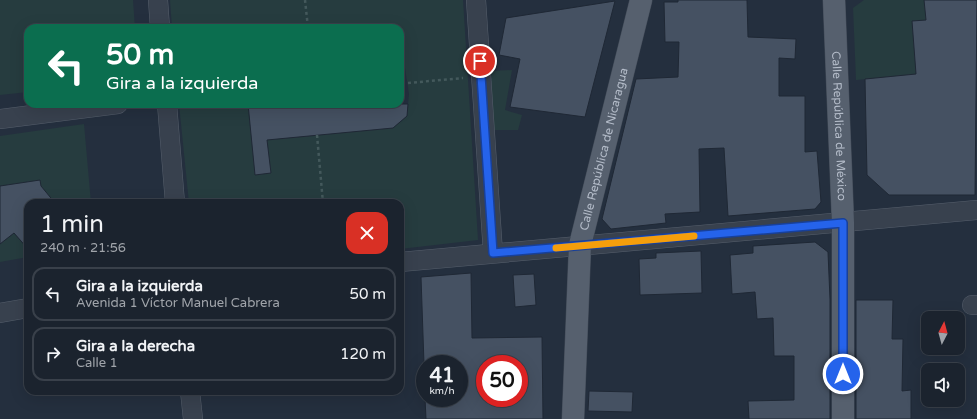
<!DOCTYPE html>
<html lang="es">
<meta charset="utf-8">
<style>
:root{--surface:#1b232e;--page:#282f3a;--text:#f1f3f6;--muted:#a0a4aa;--line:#39404a}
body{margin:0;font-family:"Varela Round",sans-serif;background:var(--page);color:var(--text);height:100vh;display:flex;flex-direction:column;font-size:15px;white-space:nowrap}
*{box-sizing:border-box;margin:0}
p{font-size:13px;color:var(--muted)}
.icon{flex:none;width:22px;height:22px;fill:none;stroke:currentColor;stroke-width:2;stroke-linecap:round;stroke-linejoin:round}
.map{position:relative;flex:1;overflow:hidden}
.panel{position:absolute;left:24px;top:199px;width:380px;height:196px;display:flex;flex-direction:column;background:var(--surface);border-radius:12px;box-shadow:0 4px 16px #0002,0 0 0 1px var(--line)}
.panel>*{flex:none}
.banner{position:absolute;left:24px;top:24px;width:380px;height:84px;border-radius:12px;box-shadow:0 4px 16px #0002,0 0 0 1px var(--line);background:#0b6e4f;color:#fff;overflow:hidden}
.needle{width:26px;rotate:6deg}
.fabs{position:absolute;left:921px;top:311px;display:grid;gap:8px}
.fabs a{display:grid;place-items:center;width:44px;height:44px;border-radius:8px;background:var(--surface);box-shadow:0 4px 16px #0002,0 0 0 1px var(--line);font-size:20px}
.speed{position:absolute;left:416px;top:355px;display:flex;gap:8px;font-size:20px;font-weight:700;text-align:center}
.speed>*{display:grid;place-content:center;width:52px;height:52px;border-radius:50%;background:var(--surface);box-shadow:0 4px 16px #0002,0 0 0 1px var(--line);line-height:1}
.speed small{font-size:10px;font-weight:400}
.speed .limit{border:6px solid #d22;background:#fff;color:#111}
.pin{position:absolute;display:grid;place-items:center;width:34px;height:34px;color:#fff;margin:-17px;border:2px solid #fff;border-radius:50%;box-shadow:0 1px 4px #0007}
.me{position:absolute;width:44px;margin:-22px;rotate:0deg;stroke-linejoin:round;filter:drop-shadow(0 0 3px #0008)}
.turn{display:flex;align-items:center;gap:14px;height:84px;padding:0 16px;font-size:18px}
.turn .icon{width:52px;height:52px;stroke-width:2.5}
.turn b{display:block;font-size:28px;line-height:34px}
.round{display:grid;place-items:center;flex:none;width:42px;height:42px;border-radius:12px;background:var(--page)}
.summary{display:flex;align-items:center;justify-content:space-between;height:68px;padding:0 16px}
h1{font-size:24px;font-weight:600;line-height:30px}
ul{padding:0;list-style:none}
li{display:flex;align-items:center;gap:12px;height:54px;margin:0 8px 6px;padding:0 8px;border:2px solid var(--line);border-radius:12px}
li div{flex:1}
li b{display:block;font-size:15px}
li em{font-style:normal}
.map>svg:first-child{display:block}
.green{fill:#263c3f}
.building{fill:#455162;stroke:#1f2835;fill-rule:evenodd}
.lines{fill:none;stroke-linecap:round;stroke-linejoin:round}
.minor-casing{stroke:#565f6c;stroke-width:20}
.major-casing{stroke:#414a57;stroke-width:23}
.path{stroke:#44595c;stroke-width:2.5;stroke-dasharray:3 3;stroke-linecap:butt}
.minor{stroke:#38414e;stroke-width:19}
.major{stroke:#56606e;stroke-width:22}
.route-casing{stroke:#184099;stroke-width:10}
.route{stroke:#2563eb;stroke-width:7}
.slow{stroke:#f59e0b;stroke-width:7}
.labels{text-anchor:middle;stroke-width:3.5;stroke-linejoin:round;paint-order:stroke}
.street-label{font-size:12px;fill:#b4bcc9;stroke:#1d2633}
</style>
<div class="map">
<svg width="977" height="419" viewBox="0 0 977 419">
<rect width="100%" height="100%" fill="#242f3e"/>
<g class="green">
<polygon points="0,0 133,0 135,28 28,28 28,92 0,95"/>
<polygon points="170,0 463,0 478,240 400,249 400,203 189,203 179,104 248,104 255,174 271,173 267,140 393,128 407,116 409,94 404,61 400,58 400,28 172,28"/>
<polygon points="864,0 924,0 926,20 912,21 916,74 856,80 853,8"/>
<polygon points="512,70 505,110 522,115 518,130 493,130 491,71"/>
<polygon points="84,124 91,203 55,203 52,200 48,203 43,203 40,180 0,186 0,136"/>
<polygon points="14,233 28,249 28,257 0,262 0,244"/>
</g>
<g class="building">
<polygon points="678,0 747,0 748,37 796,39 795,59 779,58 779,96 805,96 805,152 817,151 821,202 815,209 728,216 724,148 699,149 700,212 665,214 666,223 611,229 602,219 636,79 678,77 679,42 665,42 664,2 678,2"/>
<polygon points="924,0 977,0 975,195 889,195 867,175 865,79 916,74 912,21 926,20"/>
<polygon points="615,1 585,117 510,107 520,59 499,55 506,18"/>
<polygon points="248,104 408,104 407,116 393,128 267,140 271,173 255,175"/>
<polygon points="40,180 41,186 55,203 28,203 28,249 14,233 0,244 0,186"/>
<polygon points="815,242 828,252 830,299 830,419 749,419 748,401 794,400 794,356 774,356 773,318 757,319 755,292 732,294 730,255 753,253 753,246"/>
<polygon points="701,251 702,293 640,295 639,259 656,258 656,253"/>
<path d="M471,273L472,338L542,337L543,419H426L425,398H459V364H424L421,277ZM485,364H519V398H485Z"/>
<polygon points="534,274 536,305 515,307 513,275"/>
<polygon points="856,300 893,300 892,339 903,339 902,391 911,390 911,419 856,419"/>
<polygon points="589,391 633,392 632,412 588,411"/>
</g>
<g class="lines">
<defs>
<g id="minor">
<polyline points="158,0 160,28"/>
<polyline points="476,0 493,253"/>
<polyline points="167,104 175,203"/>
<polyline points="0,119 118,104"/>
<polyline points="400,262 977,210"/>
<polyline points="972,305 977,305"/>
<polyline points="0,313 28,308"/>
<polyline points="190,391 193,419"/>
</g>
<g id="major">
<path id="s1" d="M834,0L843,223V419"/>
<path id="s2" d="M573,419L580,245L641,0"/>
</g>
</defs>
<use href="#minor" class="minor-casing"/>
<use href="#major" class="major-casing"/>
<g class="path">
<polyline points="305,0 308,28"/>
<polyline points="408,83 463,78"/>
<polyline points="317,135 323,203"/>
</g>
<use href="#minor" class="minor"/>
<use href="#major" class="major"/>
</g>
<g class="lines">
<defs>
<polyline id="route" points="480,61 493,253 843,223 843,374"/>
</defs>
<use href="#route" class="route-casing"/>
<use href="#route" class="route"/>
<polyline class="slow" points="556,248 694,236"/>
</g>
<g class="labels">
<g class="street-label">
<text dy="4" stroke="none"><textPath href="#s1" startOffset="126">Calle República de México</textPath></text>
<text dy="4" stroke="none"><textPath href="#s2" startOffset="273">Calle República de Nicaragua</textPath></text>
</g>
</g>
</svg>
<div class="fabs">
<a><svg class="needle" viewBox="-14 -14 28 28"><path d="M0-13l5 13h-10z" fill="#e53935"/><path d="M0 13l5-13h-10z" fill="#a0a4aa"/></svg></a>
<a><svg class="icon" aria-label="sound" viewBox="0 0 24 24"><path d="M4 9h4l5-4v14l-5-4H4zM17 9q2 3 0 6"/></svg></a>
</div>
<div class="speed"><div>41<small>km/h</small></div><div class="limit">50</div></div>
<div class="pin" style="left:480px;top:61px;background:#d93025"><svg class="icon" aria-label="arrive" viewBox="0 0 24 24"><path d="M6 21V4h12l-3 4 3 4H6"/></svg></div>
<svg class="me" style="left:843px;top:374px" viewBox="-20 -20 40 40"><circle r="17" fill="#2563eb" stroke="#fff" stroke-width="3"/><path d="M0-11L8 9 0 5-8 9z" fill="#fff"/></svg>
<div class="banner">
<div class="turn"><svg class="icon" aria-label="left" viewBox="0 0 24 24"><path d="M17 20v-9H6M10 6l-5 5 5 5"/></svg><div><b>50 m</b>Gira a la izquierda</div></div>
</div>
<section class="panel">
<div class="summary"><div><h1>1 min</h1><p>240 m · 21:56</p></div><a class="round" style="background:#d93025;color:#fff"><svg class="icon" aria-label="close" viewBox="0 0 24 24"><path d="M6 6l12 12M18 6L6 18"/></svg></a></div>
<ul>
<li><svg class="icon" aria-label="left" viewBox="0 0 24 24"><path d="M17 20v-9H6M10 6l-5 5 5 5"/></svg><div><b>Gira a la izquierda</b><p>Avenida 1 Víctor Manuel Cabrera</p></div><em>50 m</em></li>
<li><svg class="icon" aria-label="right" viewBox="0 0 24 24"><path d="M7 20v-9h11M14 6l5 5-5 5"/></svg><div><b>Gira a la derecha</b><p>Calle 1</p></div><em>120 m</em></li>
</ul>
</section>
</div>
